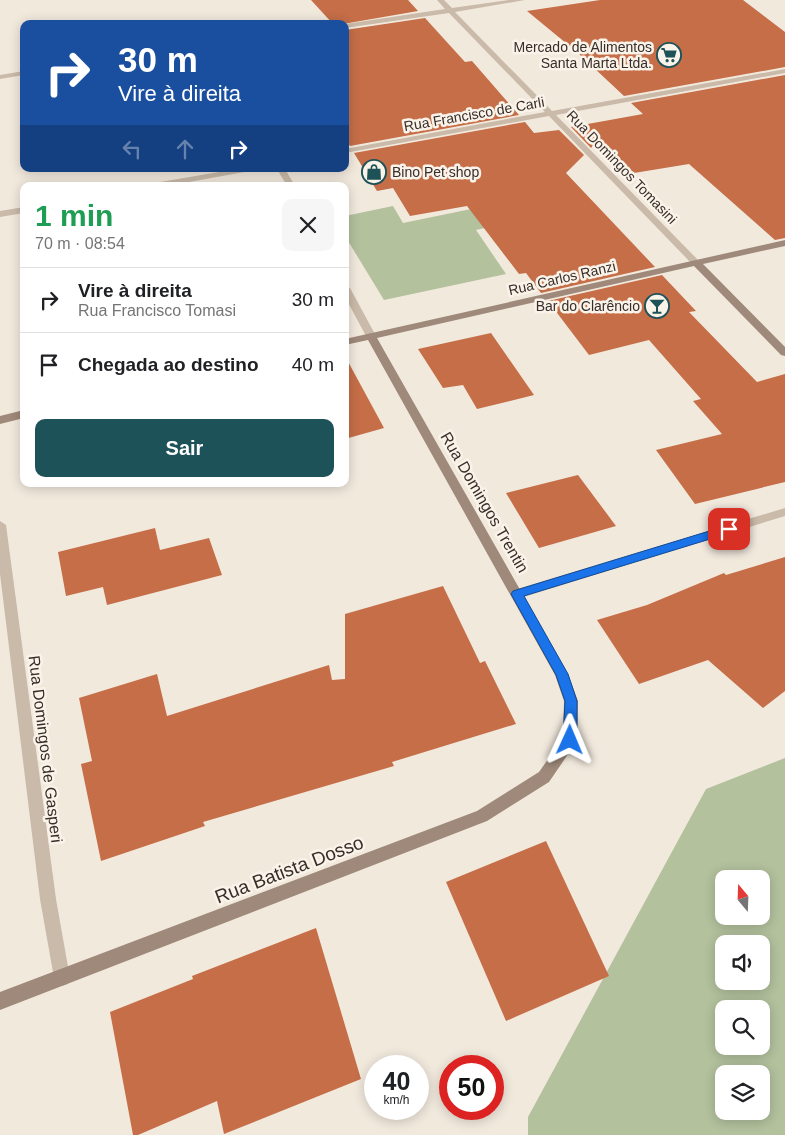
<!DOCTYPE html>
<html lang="pt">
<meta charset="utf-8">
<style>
:root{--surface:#fff;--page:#f6f6f6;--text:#202124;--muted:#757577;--line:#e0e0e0;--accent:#1e5259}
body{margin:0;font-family:Arial,sans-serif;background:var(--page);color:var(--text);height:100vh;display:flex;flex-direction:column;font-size:19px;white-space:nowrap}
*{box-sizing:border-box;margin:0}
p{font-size:16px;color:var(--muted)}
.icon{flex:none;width:28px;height:28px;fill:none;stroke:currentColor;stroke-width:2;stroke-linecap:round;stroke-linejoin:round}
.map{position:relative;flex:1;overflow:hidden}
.panel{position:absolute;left:20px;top:182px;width:329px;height:305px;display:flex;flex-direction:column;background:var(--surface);border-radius:10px;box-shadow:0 2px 12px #0003}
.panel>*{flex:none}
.guide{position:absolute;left:20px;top:20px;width:329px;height:152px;border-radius:10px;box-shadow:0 2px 12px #0003;background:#1a4fa0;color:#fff;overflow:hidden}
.needle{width:32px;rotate:341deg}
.buttons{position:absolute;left:715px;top:870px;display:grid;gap:10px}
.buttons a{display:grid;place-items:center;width:55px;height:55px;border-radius:10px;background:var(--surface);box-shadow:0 2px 12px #0003;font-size:25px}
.speed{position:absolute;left:364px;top:1055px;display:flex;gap:10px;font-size:25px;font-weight:700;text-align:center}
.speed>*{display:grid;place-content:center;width:65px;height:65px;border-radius:50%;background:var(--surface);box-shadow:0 2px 12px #0003;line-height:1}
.speed small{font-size:12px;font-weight:400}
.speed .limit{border:8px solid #d22;background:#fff;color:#111}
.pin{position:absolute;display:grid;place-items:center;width:42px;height:42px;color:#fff;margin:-21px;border-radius:10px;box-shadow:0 2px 8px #0006}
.me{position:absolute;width:55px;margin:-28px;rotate:1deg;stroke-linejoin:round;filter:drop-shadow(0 0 4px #0008)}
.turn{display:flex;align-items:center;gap:18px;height:105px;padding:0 15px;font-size:22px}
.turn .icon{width:65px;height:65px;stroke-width:2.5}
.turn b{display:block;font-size:35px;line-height:42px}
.lanes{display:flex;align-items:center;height:48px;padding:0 15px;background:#0003;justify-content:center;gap:25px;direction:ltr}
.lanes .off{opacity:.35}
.round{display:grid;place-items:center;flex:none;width:52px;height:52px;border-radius:10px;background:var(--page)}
.headline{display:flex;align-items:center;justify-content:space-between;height:85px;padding:0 15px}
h1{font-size:30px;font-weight:700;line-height:38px;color:#1e9e55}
.button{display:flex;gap:10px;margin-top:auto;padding:10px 15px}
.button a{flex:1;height:58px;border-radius:10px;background:var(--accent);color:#fff;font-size:20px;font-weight:700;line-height:58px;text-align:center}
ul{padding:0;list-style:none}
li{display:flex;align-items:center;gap:15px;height:65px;padding:0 15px;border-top:1px solid var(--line)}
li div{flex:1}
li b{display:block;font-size:19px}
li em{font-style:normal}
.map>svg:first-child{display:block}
.green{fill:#b3c19d;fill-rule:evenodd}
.building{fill:#c56e48}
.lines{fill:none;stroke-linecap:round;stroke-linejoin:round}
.lane{fill:#cabaa9;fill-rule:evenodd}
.street{fill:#cabaa9;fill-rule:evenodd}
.secondary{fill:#9e897a;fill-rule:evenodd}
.route{fill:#1a73e8;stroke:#114b97}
.labels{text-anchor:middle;stroke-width:5;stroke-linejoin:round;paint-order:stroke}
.far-poi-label{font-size:14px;fill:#372e29;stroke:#faf3e9;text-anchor:end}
.far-street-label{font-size:14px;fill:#372e29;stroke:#faf3e9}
.street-label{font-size:16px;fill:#372e29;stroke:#faf3e9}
.near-street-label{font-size:19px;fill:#372e29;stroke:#faf3e9}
</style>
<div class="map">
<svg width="785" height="1135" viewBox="0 0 785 1135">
<rect width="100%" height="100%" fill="#f2e9dd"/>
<g class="green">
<polygon points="515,200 529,218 476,230 506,274 384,300 345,236 345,216 393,206 403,223"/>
<path d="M785,758V1135H528V1117L706,789ZM724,879H761V916H724ZM724,944H761V981H724ZM724,1009H761V1046H724ZM724,1074H761V1111H724Z"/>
</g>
<g class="building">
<polygon points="311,0 408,0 418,11 343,24 333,24"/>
<polygon points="600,0 743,0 785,32 785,67 624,96 578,53 527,11"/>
<polygon points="425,18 465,62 472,61 519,115 350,146 345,139 345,30"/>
<polygon points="785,75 785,238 775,240 689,164 634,173 598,140 591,148 571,127 643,114 631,103"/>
<polygon points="525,122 534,133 559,130 584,155 566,173 655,267 541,293 526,273 519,274 467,206 410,216 393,188 377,191 354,153"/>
<polygon points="662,275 696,311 689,312 757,382 785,374 785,482 695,504 656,450 722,434 693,401 701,399 649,340 589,355 548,301"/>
<polygon points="491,333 534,395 477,409 463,385 443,388 418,349"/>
<polygon points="345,356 384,428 345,439"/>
<polygon points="578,475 616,526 539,548 506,493"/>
<polygon points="155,528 160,550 209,538 222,575 107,605 103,587 66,596 58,552"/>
<polygon points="785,557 785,691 763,708 708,660 639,684 597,620 647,605 724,573 726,575"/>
<polygon points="443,586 480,663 485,661 516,724 392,762 394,766 203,822 205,826 101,861 81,764 92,761 79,698 157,674 167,716 329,665 332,680 345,679 345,614"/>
<polygon points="546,841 609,976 506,1021 446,882"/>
<polygon points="316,928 361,1079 224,1134 217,1101 138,1135 133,1135 110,1012 193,979 192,976"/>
</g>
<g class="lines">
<polygon class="lane" points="785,508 785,516 517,599 512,598 511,594 512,590 517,589"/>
<g class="street">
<polygon points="437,0 444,0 452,8 509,0 525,0 455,12 552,111 785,69 785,73 556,115 699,261 699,265 693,265 549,116 345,153 345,149 545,112 449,13 345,28 345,24 445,9"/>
<polygon points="24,71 24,75 0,79 0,75"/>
<polygon points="237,169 254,169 250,171 167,186 150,186 154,183"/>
<polygon points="277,169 285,169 295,186 287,186"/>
<polygon points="24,207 24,213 0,217 0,211"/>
<polygon points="345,285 350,288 376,336 375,338 367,338 366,336 345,297"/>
<polygon points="0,521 6,525 56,899 70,978 68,984 62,986 56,984 54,978 40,899 0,574"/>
</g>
<g class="secondary">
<polygon points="785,240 785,246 703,264 785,347 785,356 781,355 694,266 377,338 568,674 578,701 577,740 575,744 549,782 487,821 0,1010 0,992 477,811 539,772 563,738 564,701 555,675 368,340 345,345 345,339"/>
<polygon points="24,410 24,418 0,424 0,416"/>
</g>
</g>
<polygon class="route" points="729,525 733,526 735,529 733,532 524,596 568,674 577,701 577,740 575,744 570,745 565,744 563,740 565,701 556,675 511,594 513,591"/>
<defs>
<symbol id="supermarket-ring" viewBox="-11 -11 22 22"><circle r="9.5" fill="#faf3e9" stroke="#1e5259" stroke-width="1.5"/><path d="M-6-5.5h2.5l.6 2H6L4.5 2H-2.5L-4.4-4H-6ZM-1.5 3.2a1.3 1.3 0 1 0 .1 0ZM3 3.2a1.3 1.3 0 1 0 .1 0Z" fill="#1e5259"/></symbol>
<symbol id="shop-ring" viewBox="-11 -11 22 22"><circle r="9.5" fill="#faf3e9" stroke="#1e5259" stroke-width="1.5"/><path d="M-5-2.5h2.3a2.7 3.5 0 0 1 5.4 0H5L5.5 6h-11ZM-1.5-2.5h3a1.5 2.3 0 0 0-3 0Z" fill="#1e5259"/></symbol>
<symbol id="bar-ring" viewBox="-11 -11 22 22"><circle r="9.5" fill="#faf3e9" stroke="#1e5259" stroke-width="1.5"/><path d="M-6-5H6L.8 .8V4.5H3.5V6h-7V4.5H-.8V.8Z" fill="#1e5259"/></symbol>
</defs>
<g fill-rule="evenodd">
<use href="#supermarket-ring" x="655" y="41" width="28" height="28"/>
<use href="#shop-ring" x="360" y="158" width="28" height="28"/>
<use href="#bar-ring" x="643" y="292" width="28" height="28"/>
</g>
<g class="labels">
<g class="far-poi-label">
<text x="652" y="52">Mercado de Alimentos<tspan x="652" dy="16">Santa Marta Ltda.</tspan></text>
<text x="392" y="177" text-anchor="start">Bino Pet shop</text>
<text x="640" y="311">Bar do Clarêncio</text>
</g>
<g class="far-street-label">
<text transform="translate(474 114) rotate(-10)" y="5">Rua Francisco de Carli</text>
<text transform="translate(622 167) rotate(46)" y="5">Rua Domingos Tomasini</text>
<text transform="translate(562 278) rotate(-13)" y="5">Rua Carlos Ranzi</text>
</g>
<g class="street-label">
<text transform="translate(485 502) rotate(60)" y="6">Rua Domingos Trentin</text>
<text transform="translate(46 749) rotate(83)" y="6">Rua Domingos de Gasperi</text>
</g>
<g class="near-street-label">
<text transform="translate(289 869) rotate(-21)" y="7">Rua Batista Dosso</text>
</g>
</g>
</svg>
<div class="buttons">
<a><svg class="needle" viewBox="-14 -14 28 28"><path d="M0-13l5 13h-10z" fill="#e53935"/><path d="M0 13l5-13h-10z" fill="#757577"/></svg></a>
<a><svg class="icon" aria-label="sound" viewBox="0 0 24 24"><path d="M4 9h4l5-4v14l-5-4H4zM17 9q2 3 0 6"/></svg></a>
<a><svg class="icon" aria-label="search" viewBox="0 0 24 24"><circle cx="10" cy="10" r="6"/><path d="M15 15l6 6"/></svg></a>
<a><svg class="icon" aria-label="layers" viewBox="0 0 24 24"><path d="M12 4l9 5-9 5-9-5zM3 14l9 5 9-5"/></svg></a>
</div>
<div class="speed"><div>40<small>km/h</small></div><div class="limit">50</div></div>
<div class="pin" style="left:729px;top:529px;background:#d93025"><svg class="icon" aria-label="arrive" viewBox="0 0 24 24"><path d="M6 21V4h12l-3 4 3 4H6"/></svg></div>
<svg class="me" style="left:570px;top:740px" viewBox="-20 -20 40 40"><path d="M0-17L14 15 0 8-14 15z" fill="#1a73e8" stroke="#fff" stroke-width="4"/></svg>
<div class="guide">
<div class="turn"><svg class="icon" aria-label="right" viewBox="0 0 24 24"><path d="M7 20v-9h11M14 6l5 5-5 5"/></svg><div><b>30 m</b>Vire à direita</div></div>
<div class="lanes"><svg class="icon off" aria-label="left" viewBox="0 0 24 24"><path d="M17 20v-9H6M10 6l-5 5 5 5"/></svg><svg class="icon off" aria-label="ahead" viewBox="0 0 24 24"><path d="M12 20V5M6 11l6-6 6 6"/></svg><svg class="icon" aria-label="right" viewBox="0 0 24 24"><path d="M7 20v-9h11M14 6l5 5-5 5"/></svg></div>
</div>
<section class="panel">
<div class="headline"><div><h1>1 min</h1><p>70 m · 08:54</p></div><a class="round"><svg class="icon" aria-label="close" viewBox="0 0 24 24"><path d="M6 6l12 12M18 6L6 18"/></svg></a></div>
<ul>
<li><svg class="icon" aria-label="right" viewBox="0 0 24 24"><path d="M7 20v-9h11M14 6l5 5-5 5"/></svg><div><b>Vire à direita</b><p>Rua Francisco Tomasi</p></div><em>30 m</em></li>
<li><svg class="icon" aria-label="arrive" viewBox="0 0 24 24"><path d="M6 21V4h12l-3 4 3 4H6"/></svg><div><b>Chegada ao destino</b></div><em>40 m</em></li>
</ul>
<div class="button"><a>Sair</a></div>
</section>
</div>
